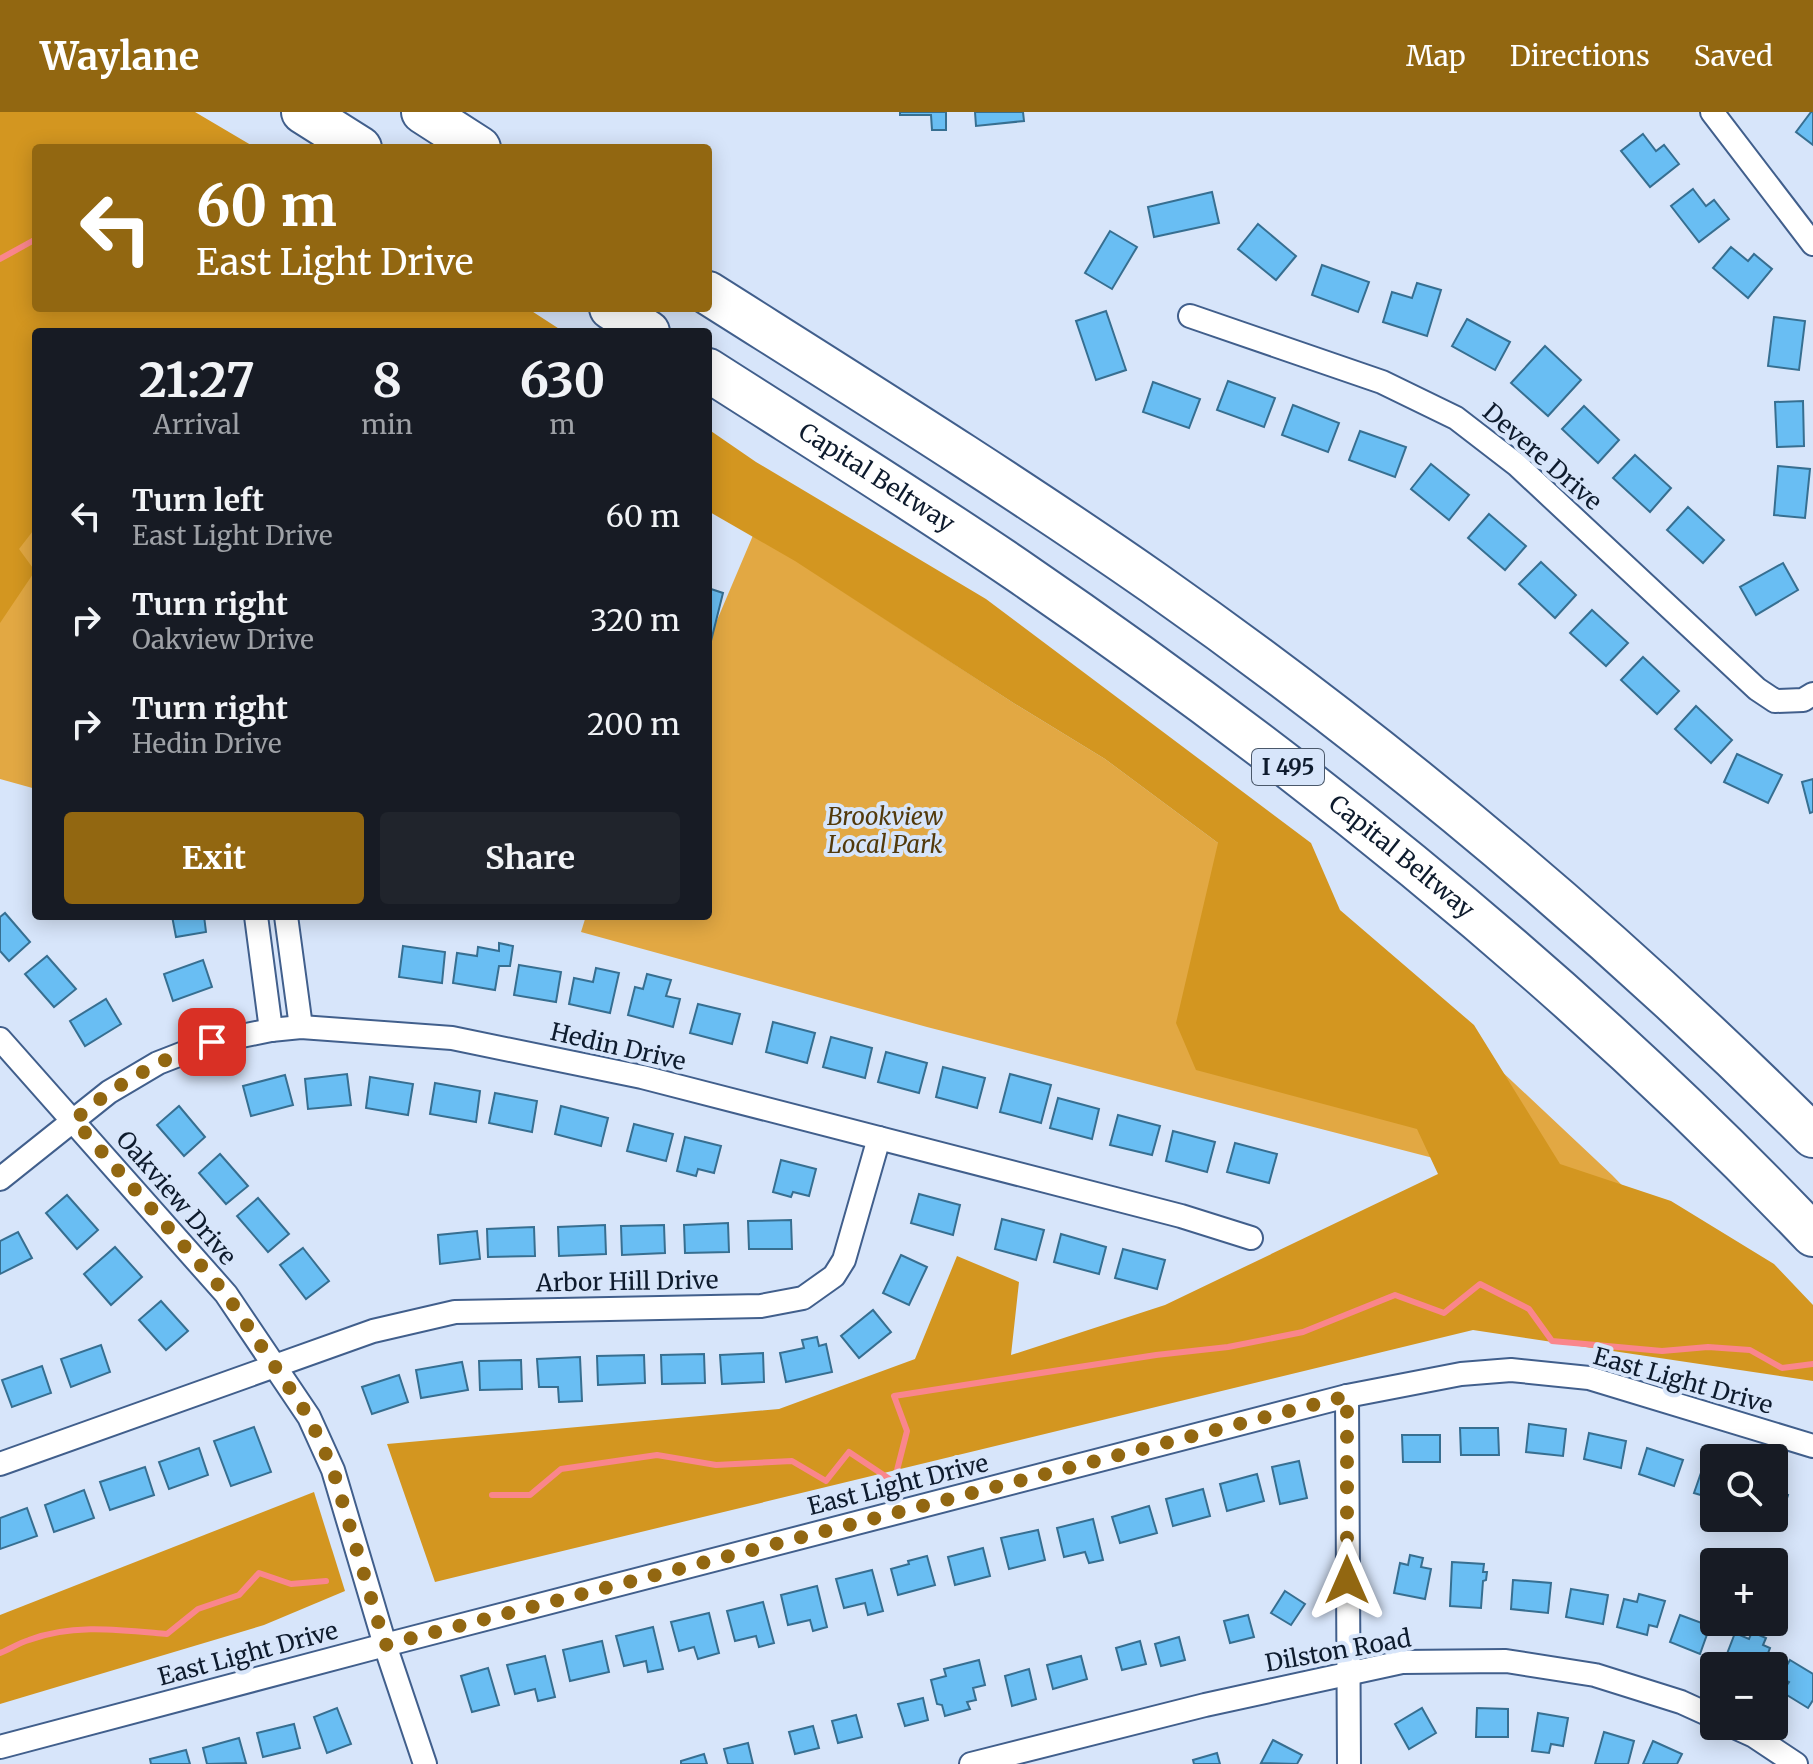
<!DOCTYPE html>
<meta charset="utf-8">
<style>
:root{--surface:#171b24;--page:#20242c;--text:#f1f3f6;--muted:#9ea1a6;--accent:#926711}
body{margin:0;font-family:Merriweather,serif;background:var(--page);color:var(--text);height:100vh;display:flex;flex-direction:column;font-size:30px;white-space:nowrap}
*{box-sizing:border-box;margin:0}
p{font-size:26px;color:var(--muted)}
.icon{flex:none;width:44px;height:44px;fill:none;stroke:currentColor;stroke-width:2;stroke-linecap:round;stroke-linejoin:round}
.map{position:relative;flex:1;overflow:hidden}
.side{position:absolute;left:32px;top:216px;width:680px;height:592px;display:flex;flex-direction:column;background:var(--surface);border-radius:8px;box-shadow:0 4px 20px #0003}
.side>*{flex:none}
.top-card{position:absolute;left:32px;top:32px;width:680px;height:168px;border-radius:8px;box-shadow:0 4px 20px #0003;background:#926711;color:#fff;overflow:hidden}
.buttons{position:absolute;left:1700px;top:1332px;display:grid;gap:16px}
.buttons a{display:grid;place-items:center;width:88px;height:88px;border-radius:8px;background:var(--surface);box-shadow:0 4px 20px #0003;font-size:40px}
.pin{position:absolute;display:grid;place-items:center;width:68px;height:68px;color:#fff;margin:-34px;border-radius:16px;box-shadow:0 4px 12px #0006}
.me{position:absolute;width:88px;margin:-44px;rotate:0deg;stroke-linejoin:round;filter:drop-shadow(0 0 6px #0008)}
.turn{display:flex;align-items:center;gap:28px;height:168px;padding:0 32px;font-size:36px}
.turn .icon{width:104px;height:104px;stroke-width:2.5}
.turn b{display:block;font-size:56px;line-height:68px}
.eta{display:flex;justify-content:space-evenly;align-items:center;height:136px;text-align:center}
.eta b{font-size:48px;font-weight:700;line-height:56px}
.button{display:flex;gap:16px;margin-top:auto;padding:16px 32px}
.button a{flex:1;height:92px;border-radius:8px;background:var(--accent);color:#fff;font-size:32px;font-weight:700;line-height:92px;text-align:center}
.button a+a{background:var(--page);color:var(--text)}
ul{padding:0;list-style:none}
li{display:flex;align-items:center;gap:24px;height:104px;padding:0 32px}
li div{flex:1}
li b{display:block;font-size:30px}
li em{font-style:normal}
header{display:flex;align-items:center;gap:48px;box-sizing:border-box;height:112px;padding:0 40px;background:var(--accent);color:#fff}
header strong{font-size:38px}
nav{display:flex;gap:44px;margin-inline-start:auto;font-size:28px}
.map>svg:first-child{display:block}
.green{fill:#e2a843}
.forest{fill:#d39620}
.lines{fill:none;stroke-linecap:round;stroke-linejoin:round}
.stream{stroke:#fa868c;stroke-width:6}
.building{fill:#69bef3;stroke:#376f91;stroke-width:2}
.minor-casing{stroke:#415f8c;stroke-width:26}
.motorway-casing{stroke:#415f8c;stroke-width:46}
.minor{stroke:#fff;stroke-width:22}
.motorway{stroke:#fff;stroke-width:42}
.route{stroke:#926711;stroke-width:14;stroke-dasharray:0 25.2}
.labels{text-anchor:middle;stroke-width:8;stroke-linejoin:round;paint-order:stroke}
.shield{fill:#d7e5fa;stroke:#4a586a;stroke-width:2}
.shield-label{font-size:22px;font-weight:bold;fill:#0e1b2d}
.street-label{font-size:24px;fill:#0e1b2d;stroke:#d7e5fa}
.park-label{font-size:24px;font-style:italic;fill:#52390b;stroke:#d7e5fa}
</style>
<header>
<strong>Waylane</strong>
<nav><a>Map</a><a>Directions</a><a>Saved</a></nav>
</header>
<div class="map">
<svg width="1813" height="1652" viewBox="0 0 1813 1652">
<rect width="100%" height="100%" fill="#d7e5fa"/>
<g class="green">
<polygon points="0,0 36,36 36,677 0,667"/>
<polygon points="754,421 1015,592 1105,647 1218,731 1481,940 1612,1063 1650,1102 927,915 581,820 586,804 708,804 708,545 715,513"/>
</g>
<g class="forest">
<polygon points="0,0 195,0 256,36 36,36 36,196 527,196 564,220 36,220 36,415 19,437 35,459 0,511"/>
<polygon points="708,317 756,350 986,487 1311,731 1340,798 1474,913 1560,1052 1671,1089 1774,1152 1813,1193 1813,1269 1473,1218 435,1470 387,1332 779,1297 915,1247 957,1144 1019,1170 1011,1243 1165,1193 1438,1062 1417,1017 1196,958 1176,911 1218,731 1105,647 1015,592 795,449 708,399"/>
<polygon points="314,1380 345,1479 264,1513 0,1592 0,1503"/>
</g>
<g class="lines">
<g class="stream">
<polyline points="0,147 36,127"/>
<polyline points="492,1383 530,1383 561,1357 657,1343 716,1353 792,1349 826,1369 849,1340 894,1370 907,1319 894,1284 1156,1243 1228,1235 1303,1220 1395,1183 1444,1201 1480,1172 1529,1197 1552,1229 1662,1239 1708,1235 1750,1238 1782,1256 1813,1252"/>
<path d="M0,1541C10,1537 19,1531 29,1528C72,1511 122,1518 167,1522L198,1497L239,1483L259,1461L291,1472L326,1469"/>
</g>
</g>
<g class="building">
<polygon points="900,0 946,0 946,18 932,18 931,3 900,3"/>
<polygon points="975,0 1023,0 1024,9 976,14"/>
<polygon points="1811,0 1813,0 1813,33 1796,20"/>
<polygon points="1643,22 1656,39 1664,33 1679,52 1650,75 1621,39"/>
<polygon points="1693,77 1706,94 1714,88 1729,107 1699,130 1671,94"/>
<polygon points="1212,80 1219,111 1154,125 1148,95"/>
<polygon points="1258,112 1296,144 1276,168 1238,137"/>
<polygon points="1110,119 1137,135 1112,177 1085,161"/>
<polygon points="1731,135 1748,149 1754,142 1772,157 1748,186 1713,156"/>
<polygon points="1322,153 1369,170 1358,200 1312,183"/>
<polygon points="1417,171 1441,178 1427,224 1383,210 1392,180 1412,186"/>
<polygon points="1106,199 1126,258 1096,268 1076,209"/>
<polygon points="1774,205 1805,209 1799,258 1768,254"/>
<polygon points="1467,207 1510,230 1495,258 1452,234"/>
<polygon points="1545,234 1581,268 1548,304 1511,271"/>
<polygon points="1228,269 1275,286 1264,315 1217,298"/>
<polygon points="1153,270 1200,287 1189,316 1143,300"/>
<polygon points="1803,289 1804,334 1777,335 1775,290"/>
<polygon points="1293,293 1339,311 1328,340 1282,323"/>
<polygon points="1584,294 1619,328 1598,351 1562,317"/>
<polygon points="1360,319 1406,335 1395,365 1349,348"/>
<polygon points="1635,343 1671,376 1650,400 1613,366"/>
<polygon points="1431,352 1469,383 1449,408 1411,377"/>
<polygon points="1778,354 1810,357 1805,406 1774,403"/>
<polygon points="1688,395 1724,428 1703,451 1667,418"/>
<polygon points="1489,402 1526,434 1505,458 1468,426"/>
<polygon points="1541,450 1576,483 1555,506 1519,472"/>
<polygon points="1783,451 1798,478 1756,503 1740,475"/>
<polygon points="708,476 723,481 708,541"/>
<polygon points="1592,498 1628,531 1606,554 1570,521"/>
<polygon points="1643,545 1679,579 1657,602 1621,568"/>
<polygon points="1696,594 1732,628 1711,651 1675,617"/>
<polygon points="1737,642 1782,663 1768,691 1724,670"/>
<polygon points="1813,667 1813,700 1810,701 1802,670"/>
<polygon points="5,801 30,830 9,849 0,839 0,805"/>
<polygon points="172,804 204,804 206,820 176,825"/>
<polygon points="499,831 513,834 510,854 499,854 495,878 453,871 457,841 477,844 478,835 499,839"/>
<polygon points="403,834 445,840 442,871 399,865"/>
<polygon points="47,844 76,877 54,895 25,862"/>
<polygon points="203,848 212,875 173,889 164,862"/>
<polygon points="519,853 561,860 556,890 514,883"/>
<polygon points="596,856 619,861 610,901 569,892 574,866 593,870"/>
<polygon points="647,862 671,868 666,884 680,887 673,915 628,903 635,875 643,877"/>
<polygon points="106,887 121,912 85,934 70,909"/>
<polygon points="698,892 740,902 732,932 690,921"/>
<polygon points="773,910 815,921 807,951 766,940"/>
<polygon points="831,925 872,936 865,966 823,955"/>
<polygon points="886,940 927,951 919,981 878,970"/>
<polygon points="943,955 985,966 977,996 936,985"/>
<polygon points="347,962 351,993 308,997 305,967"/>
<polygon points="1010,962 1051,973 1041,1011 1000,1000"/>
<polygon points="285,963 293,993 251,1004 243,974"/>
<polygon points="370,965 413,972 408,1003 366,996"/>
<polygon points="435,971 480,979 476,1010 430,1002"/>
<polygon points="495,981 537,989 532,1020 489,1011"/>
<polygon points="1058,986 1099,997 1092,1027 1050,1016"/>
<polygon points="179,994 205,1025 184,1044 157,1013"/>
<polygon points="561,994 608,1006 601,1034 555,1022"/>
<polygon points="1118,1003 1160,1014 1152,1043 1110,1033"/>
<polygon points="634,1012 673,1022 666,1049 627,1039"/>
<polygon points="1173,1019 1215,1030 1207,1060 1166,1049"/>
<polygon points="685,1025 721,1034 714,1061 698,1057 696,1064 677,1059"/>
<polygon points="1235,1031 1277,1042 1269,1071 1227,1060"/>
<polygon points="220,1042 248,1074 226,1092 199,1061"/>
<polygon points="781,1048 816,1057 809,1084 793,1080 791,1085 773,1080"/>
<polygon points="919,1082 960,1093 953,1123 911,1111"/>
<polygon points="67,1083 98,1118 77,1137 46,1101"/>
<polygon points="258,1086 289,1122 268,1140 237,1104"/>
<polygon points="1002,1107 1044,1118 1036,1148 995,1137"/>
<polygon points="791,1108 792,1137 749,1137 748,1109"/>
<polygon points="728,1111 729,1140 685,1141 684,1113"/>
<polygon points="605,1113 606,1142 559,1144 558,1115"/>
<polygon points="664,1113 665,1141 622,1143 621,1114"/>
<polygon points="534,1115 535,1144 488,1145 487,1117"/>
<polygon points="477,1119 480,1147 440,1152 438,1123"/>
<polygon points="18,1120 32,1146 0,1162 0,1129"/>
<polygon points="1061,1122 1106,1135 1099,1162 1054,1150"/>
<polygon points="115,1135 142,1165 111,1193 84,1162"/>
<polygon points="303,1136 329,1169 306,1187 280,1153"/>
<polygon points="1123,1137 1165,1148 1157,1177 1115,1166"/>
<polygon points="901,1143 927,1155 909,1193 883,1181"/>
<polygon points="161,1189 188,1219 166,1238 139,1208"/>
<polygon points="873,1198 891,1220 859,1246 841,1224"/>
<polygon points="817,1225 819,1234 826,1232 832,1260 786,1270 780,1241 804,1236 802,1228"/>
<polygon points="101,1233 110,1260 71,1275 61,1247"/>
<polygon points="763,1241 764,1270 722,1272 720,1243"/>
<polygon points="704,1242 705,1271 662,1272 661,1243"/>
<polygon points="644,1243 645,1271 598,1273 597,1244"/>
<polygon points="580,1245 582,1289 559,1290 558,1275 539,1275 537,1247"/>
<polygon points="521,1248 522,1277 480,1278 479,1249"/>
<polygon points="462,1250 468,1278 421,1286 416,1258"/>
<polygon points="42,1254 51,1281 12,1295 2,1268"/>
<polygon points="399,1263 408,1290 372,1302 362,1275"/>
<polygon points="1529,1312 1566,1317 1563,1344 1526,1340"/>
<polygon points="254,1315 271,1360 231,1374 214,1329"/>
<polygon points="1460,1316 1498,1316 1499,1343 1461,1343"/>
<polygon points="1589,1321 1626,1329 1621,1356 1584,1347"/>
<polygon points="1402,1323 1440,1323 1440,1350 1403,1350"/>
<polygon points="199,1336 208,1363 169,1377 159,1350"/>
<polygon points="1647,1336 1683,1348 1674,1374 1639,1362"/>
<polygon points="1299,1349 1307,1386 1280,1392 1272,1355"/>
<polygon points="145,1355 154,1383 110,1398 100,1370"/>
<polygon points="1703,1355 1714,1359 1714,1387 1694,1381"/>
<polygon points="1257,1362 1264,1389 1227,1399 1220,1372"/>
<polygon points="1203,1377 1210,1404 1173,1414 1166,1387"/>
<polygon points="84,1378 94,1406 54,1420 45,1393"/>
<polygon points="1774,1379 1788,1383 1780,1409 1770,1406 1774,1406"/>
<polygon points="1149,1394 1157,1421 1120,1431 1112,1405"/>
<polygon points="27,1396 37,1424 0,1437 0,1406"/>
<polygon points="1093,1407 1103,1448 1089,1451 1085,1440 1064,1445 1057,1416"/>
<polygon points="1038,1418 1045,1448 1009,1457 1001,1426"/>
<polygon points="983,1436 990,1464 955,1473 948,1445"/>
<polygon points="1410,1443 1423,1446 1421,1455 1431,1457 1425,1487 1394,1481 1400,1451 1408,1453"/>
<polygon points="927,1444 935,1473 898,1483 891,1457 909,1452 908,1449"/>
<polygon points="1452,1450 1484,1452 1483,1460 1487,1460 1486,1468 1483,1469 1481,1496 1450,1494"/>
<polygon points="872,1458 883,1499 868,1503 865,1491 844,1496 836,1467"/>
<polygon points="1513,1468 1551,1471 1548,1501 1511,1497"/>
<polygon points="817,1474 827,1515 813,1519 810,1508 788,1513 781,1483"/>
<polygon points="1571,1477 1608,1483 1603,1512 1566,1505"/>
<polygon points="1285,1479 1305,1492 1291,1513 1271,1501"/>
<polygon points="1639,1482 1665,1489 1657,1515 1649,1513 1647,1523 1617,1515 1624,1487 1637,1490"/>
<polygon points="763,1490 774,1531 759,1535 756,1524 735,1529 727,1499"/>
<polygon points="709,1501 719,1541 698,1547 694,1535 679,1539 671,1510"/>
<polygon points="1248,1503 1254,1525 1230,1531 1224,1509"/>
<polygon points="1680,1503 1710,1514 1700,1542 1670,1530"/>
<polygon points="653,1515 663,1557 648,1560 646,1549 624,1554 616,1524"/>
<polygon points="1752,1520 1766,1526 1763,1533 1770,1536 1763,1554 1756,1552 1755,1554 1741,1554 1725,1547 1735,1521 1749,1527"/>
<polygon points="1179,1525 1185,1548 1161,1554 1155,1532"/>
<polygon points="602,1529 609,1560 570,1569 563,1538"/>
<polygon points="1140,1529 1146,1552 1122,1558 1116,1536"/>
<polygon points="545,1544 555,1585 538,1589 535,1577 515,1582 507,1553"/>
<polygon points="1081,1544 1087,1567 1053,1577 1047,1553"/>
<polygon points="979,1548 985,1573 973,1576 976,1588 967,1590 970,1597 945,1604 942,1593 937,1592 931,1568 946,1564 944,1557"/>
<polygon points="1790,1548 1813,1562 1813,1588 1808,1596 1782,1580 1789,1570 1780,1565"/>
<polygon points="488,1556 499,1593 472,1600 461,1564"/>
<polygon points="1029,1557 1036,1587 1012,1594 1005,1564"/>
<polygon points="923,1586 928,1608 905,1614 898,1592"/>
<polygon points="337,1596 351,1632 327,1641 314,1605"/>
<polygon points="1422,1596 1436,1621 1409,1637 1395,1612"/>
<polygon points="1477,1596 1508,1597 1508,1625 1476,1625"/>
<polygon points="1538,1601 1568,1606 1563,1634 1551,1632 1549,1641 1532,1639"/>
<polygon points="856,1603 862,1625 838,1631 832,1609"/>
<polygon points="294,1612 300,1636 263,1645 257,1621"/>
<polygon points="813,1614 819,1636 795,1642 789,1620"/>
<polygon points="1604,1620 1634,1629 1628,1652 1595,1652"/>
<polygon points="239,1626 246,1651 207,1652 203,1636"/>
<polygon points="1273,1628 1302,1643 1297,1652 1261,1651"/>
<polygon points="1653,1629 1682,1642 1677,1652 1643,1652"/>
<polygon points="748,1631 753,1652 728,1652 724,1637"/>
<polygon points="186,1638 190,1652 151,1652 150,1647"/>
<polygon points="1217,1641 1220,1652 1194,1652 1193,1648"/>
<polygon points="704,1642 707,1652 681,1652 681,1649"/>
</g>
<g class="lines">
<defs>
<g id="minor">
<polyline points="1712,0 1813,132"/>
<polyline points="1190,204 1382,270 1456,306 1517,353 1757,577 1775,589 1803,588 1813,582"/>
<polyline points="256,804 271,918"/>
<polyline points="286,804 301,915"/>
<polyline points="0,927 226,1182 309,1305 333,1358 385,1533 425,1652"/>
<polyline points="0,1067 109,980 158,951 212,930 271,918 301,915 452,926 642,965 1181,1104 1251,1126"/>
<polyline points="1347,1284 1349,1652"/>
<polyline points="0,1352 373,1219 455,1200 761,1194 803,1186 834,1164 844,1148 879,1026"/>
<polyline points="1732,1614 1754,1624 1796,1652"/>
<polyline points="0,1635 385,1533 1347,1284 1461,1262 1511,1258 1589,1266 1813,1334"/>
<polyline points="971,1652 1205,1593 1402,1550 1506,1549 1595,1563 1681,1590 1714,1605"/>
</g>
<g id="motorway">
<polyline points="303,0 360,36"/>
<polyline points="423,0 479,36"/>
<path d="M708,181C858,276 1009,370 1154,471C1389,636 1610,822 1813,1024"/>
<polyline points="611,196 648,220"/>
<path id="s1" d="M708,258C811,324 916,389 1017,458C1302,653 1574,872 1813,1123"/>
</g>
</defs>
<use href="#minor" class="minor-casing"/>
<use href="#motorway" class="motorway-casing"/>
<use href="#minor" class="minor"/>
<use href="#motorway" class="motorway"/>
</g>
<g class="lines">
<polyline class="route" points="212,930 158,951 109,980 74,1008 226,1182 309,1305 333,1358 385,1533 1347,1284 1347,1468"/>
</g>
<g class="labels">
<rect class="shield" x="1252" y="637" width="72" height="36" rx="6"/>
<g class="shield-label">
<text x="1288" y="663">I 495</text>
</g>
<g class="street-label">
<text transform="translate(1542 345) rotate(41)" y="8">Devere Drive</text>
<text dy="8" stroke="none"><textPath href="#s1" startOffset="200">Capital Beltway</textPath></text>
<text dy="8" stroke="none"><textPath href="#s1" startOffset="848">Capital Beltway</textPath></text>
<text transform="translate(618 935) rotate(13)" y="8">Hedin Drive</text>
<text transform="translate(176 1086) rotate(49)" y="8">Oakview Drive</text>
<text transform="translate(627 1170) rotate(-1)" y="8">Arbor Hill Drive</text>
<text transform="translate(1683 1269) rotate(16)" y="8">East Light Drive</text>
<text transform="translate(898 1373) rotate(-14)" y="8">East Light Drive</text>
<text transform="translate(1338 1539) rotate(-10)" y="8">Dilston Road</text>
<text transform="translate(248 1542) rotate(-15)" y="8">East Light Drive</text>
</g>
<g class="park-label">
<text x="885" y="713">Brookview<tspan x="885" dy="28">Local Park</tspan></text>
</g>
</g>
</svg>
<div class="buttons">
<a><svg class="icon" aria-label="search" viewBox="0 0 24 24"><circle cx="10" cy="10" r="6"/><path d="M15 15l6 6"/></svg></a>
<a>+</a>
<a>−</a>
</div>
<div class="pin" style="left:212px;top:930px;background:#d93025"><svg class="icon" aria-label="arrive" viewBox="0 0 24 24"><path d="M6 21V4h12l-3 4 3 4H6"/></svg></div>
<svg class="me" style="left:1347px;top:1468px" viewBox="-20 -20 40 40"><path d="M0-17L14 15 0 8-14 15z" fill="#926711" stroke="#fff" stroke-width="4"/></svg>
<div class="top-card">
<div class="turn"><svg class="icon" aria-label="left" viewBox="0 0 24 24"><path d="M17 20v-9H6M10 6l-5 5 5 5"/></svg><div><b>60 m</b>East Light Drive</div></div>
</div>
<section class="side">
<div class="eta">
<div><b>21:27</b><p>Arrival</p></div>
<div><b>8</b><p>min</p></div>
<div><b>630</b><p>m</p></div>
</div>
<ul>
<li><svg class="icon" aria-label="left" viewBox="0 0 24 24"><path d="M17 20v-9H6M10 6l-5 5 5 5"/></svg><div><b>Turn left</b><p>East Light Drive</p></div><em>60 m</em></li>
<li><svg class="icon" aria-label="right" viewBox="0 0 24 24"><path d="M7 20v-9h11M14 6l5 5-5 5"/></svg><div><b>Turn right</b><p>Oakview Drive</p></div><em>320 m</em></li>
<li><svg class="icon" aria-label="right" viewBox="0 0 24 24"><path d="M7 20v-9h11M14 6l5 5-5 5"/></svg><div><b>Turn right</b><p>Hedin Drive</p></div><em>200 m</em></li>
</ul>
<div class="button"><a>Exit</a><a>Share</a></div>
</section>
</div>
